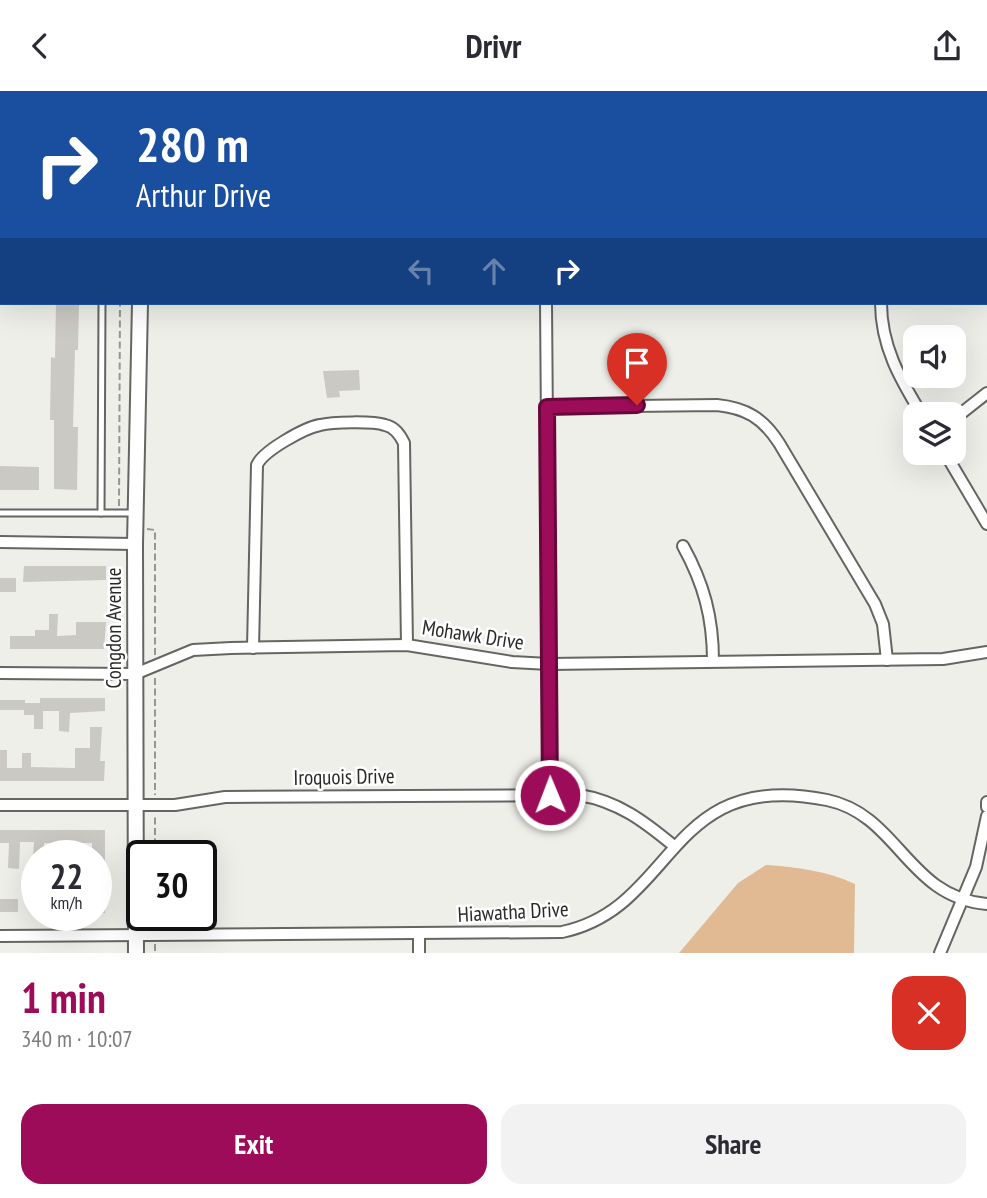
<!DOCTYPE html>
<meta charset="utf-8">
<style>
:root{--surface:#fff;--page:#f2f2f3;--text:#2b2b33;--muted:#7c7c81;--accent:#9d0c58}
body{margin:0;font-family:"PT Sans Narrow",sans-serif;background:var(--page);color:var(--text);height:100vh;display:flex;flex-direction:column;font-size:26px;white-space:nowrap}
*{box-sizing:border-box;margin:0}
p{font-size:23px;color:var(--muted)}
.icon{flex:none;width:38px;height:38px;fill:none;stroke:currentColor;stroke-width:2;stroke-linecap:round;stroke-linejoin:round}
.map{position:relative;height:862px;overflow:hidden}
.details{display:flex;flex-direction:column;background:var(--surface);flex:1}
.details>*{flex:none}
.top-card{position:absolute;left:0px;top:0px;width:987px;height:214px;box-shadow:0 7px 28px #0002;background:#1a4fa0;color:#fff;overflow:hidden}
.buttons{position:absolute;left:903px;top:234px;display:grid;gap:14px}
.buttons a{display:grid;place-items:center;width:63px;height:63px;border-radius:14px;background:var(--surface);box-shadow:0 7px 28px #0002;font-size:35px}
.speed{position:absolute;left:21px;top:749px;display:flex;gap:14px;font-size:35px;font-weight:700;text-align:center}
.speed>*{display:grid;place-content:center;width:91px;height:91px;border-radius:50%;background:var(--surface);box-shadow:0 7px 28px #0002;line-height:1}
.speed small{font-size:18px;font-weight:400}
.speed .limit{border:4px solid #111;border-radius:10px;background:#fff;color:#111}
.pin{position:absolute;display:grid;place-items:center;width:60px;height:60px;color:#fff;margin:-72px -30px;border-radius:50% 50% 50% 0;rotate:-45deg;box-shadow:0 0 7px #0007}
.pin .icon{rotate:45deg}
.me{position:absolute;width:77px;margin:-38px;rotate:359deg;stroke-linejoin:round;filter:drop-shadow(0 0 5px #0008)}
.turn{display:flex;align-items:center;gap:24px;height:147px;padding:0 21px;font-size:32px}
.turn .icon{width:91px;height:91px;stroke-width:2.5}
.turn b{display:block;font-size:49px;line-height:60px}
.lanes{display:flex;align-items:center;height:66px;padding:0 21px;background:#0003;justify-content:center;gap:35px;direction:ltr}
.lanes .off{opacity:.35}
.round{display:grid;place-items:center;flex:none;width:74px;height:74px;border-radius:21px;background:var(--page)}
.head{display:flex;align-items:center;justify-content:space-between;height:119px;padding:0 21px}
h1{font-size:42px;font-weight:800;line-height:52px;color:var(--accent)}
.action{display:flex;gap:14px;margin-top:auto;padding:14px 21px}
.action a{flex:1;height:80px;border-radius:21px;background:var(--accent);color:#fff;font-size:28px;font-weight:800;line-height:80px;text-align:center}
.action a+a{background:var(--page);color:var(--text)}
header{display:flex;justify-content:space-between;align-items:center;height:91px;padding:0 21px;background:var(--surface);font-size:32px;font-weight:800}
.map>svg:first-child{display:block}
.green{fill:#e1ba93}
.building{fill:#cac9c4}
.lines{fill:none;stroke-linecap:round;stroke-linejoin:round}
.lane-casing{stroke:#656561;stroke-width:9}
.street-casing{stroke:#656561;stroke-width:14}
.secondary-casing{stroke:#656561;stroke-width:18}
.path{stroke:#969692;stroke-width:2;stroke-dasharray:7 3.5;stroke-linecap:butt}
.lane{stroke:#fff;stroke-width:5}
.street{stroke:#fff;stroke-width:10}
.secondary{stroke:#fff;stroke-width:14}
.route-casing{stroke:#660839;stroke-width:18}
.route{stroke:#9d0c58;stroke-width:12}
.labels{text-anchor:middle;stroke-width:5;stroke-linejoin:round;paint-order:stroke}
.street-label{font-size:21px;fill:#2a2a28;stroke:#fff}
</style>
<header><svg class="icon" aria-label="back" viewBox="0 0 24 24"><path d="M15 5l-7 7 7 7"/></svg>Drivr<svg class="icon" aria-label="share" viewBox="0 0 24 24"><path d="M12 15V3M7 8l5-5 5 5M5 13v7h14v-7"/></svg></header>
<div class="map">
<svg width="987" height="862" viewBox="0 0 987 862">
<rect width="100%" height="100%" fill="#efefea"/>
<path class="green" d="M766,774C797,776 827,780 855,793L854,862H679L738,792Z"/>
<g class="building">
<polygon points="56,212 79,212 78,259 75,259 73,336 78,336 77,399 54,398 54,329 50,329 51,266 55,267"/>
<polygon points="359,279 360,299 339,300 340,306 327,307 323,280"/>
<polygon points="0,375 39,376 39,399 0,399"/>
<polygon points="24,475 106,475 106,489 23,491"/>
<rect x="0" y="487" width="16" height="14"/>
<polygon points="49,523 58,523 57,545 76,544 76,531 106,531 104,558 10,558 10,545 35,545 35,539 49,539"/>
<polygon points="40,607 105,607 105,620 70,622 69,641 59,640 59,620 43,620 43,638 34,638 34,624 24,624 24,619 0,619 0,609 25,609 25,612 40,612"/>
<polygon points="90,636 102,636 100,670 105,670 104,690 0,690 0,659 7,659 7,677 22,677 22,662 31,662 31,676 75,677 75,657 90,657"/>
<polygon points="0,739 105,739 105,770 96,770 96,765 92,765 92,752 71,752 70,765 60,765 60,753 44,752 44,765 33,765 34,751 20,751 19,778 8,777 9,752 0,752"/>
<rect x="96" y="794" width="9" height="28"/>
<rect x="0" y="808" width="18" height="13"/>
</g>
<g class="lines">
<defs>
<g id="lane">
<polyline points="107,2 107,0"/>
<polyline points="0,422 133,422"/>
<polyline points="101,422 102,212"/>
</g>
<g id="street">
<polyline points="253,0 254,2"/>
<polyline points="979,0 981,2"/>
<polyline points="543,2 546,0"/>
<polyline points="863,2 865,0"/>
<polyline points="985,158 987,158"/>
<polyline points="546,212 550,704"/>
<path d="M881,212C881,255 900,288 922,324"/>
<path d="M547,316L717,314C746,317 763,327 779,352L875,513L883,533L887,569"/>
<polyline points="954,328 987,302"/>
<polyline points="945,362 987,433"/>
<polyline points="0,451 135,453"/>
<path d="M683,455C704,493 713,527 713,570"/>
<path d="M253,557L257,374C263,360 304,337 320,334C332,331 373,330 385,334C395,336 400,344 404,352L407,554"/>
<polyline points="0,582 135,583 193,559 231,557 407,554 512,571 549,573 943,568 987,561"/>
<polyline points="987,711 987,716"/>
<path d="M0,714H175L225,706L579,704C618,710 645,731 674,755"/>
<path d="M0,845L562,841C677,817 666,676 827,709C899,724 907,806 987,813"/>
<polyline points="419,862 419,844"/>
<polyline points="940,862 976,776 987,725"/>
</g>
<g id="secondary">
<polyline points="144,2 145,0"/>
<polyline points="136,862 135,453 140,212"/>
</g>
</defs>
<use href="#lane" class="lane-casing"/>
<use href="#street" class="street-casing"/>
<use href="#secondary" class="secondary-casing"/>
<g class="path">
<polyline points="124,2 124,0"/>
<polyline points="119,415 120,212"/>
<polyline points="147,438 155,439 155,565"/>
<polyline points="155,587 155,704"/>
<polyline points="155,765 155,724"/>
<polyline points="155,833 155,824"/>
<polyline points="155,853 155,862"/>
</g>
<use href="#lane" class="lane"/>
<use href="#street" class="street"/>
<use href="#secondary" class="secondary"/>
</g>
<g class="lines">
<defs>
<polyline id="route" points="550,704 547,316 637,314"/>
</defs>
<use href="#route" class="route-casing"/>
<use href="#route" class="route"/>
</g>
<g class="labels">
<g class="street-label">
<text transform="translate(114 537) rotate(-90)" y="7">Congdon Avenue</text>
<text transform="translate(473 544) rotate(9)" y="7">Mohawk Drive</text>
<text transform="translate(344 686) rotate(-1)" y="7">Iroquois Drive</text>
<text transform="translate(513 821) rotate(-3)" y="7">Hiawatha Drive</text>
</g>
</g>
</svg>
<div class="buttons">
<a><svg class="icon" aria-label="sound" viewBox="0 0 24 24"><path d="M4 9h4l5-4v14l-5-4H4zM17 9q2 3 0 6"/></svg></a>
<a><svg class="icon" aria-label="layers" viewBox="0 0 24 24"><path d="M12 4l9 5-9 5-9-5zM3 14l9 5 9-5"/></svg></a>
</div>
<div class="speed"><div>22<small>km/h</small></div><div class="limit">30</div></div>
<div class="pin" style="left:637px;top:314px;background:#d93025"><svg class="icon" aria-label="arrive" viewBox="0 0 24 24"><path d="M6 21V4h12l-3 4 3 4H6"/></svg></div>
<svg class="me" style="left:550px;top:704px" viewBox="-20 -20 40 40"><circle r="17" fill="#9d0c58" stroke="#fff" stroke-width="3"/><path d="M0-11L8 9 0 5-8 9z" fill="#fff"/></svg>
<div class="top-card">
<div class="turn"><svg class="icon" aria-label="right" viewBox="0 0 24 24"><path d="M7 20v-9h11M14 6l5 5-5 5"/></svg><div><b>280 m</b>Arthur Drive</div></div>
<div class="lanes"><svg class="icon off" aria-label="left" viewBox="0 0 24 24"><path d="M17 20v-9H6M10 6l-5 5 5 5"/></svg><svg class="icon off" aria-label="ahead" viewBox="0 0 24 24"><path d="M12 20V5M6 11l6-6 6 6"/></svg><svg class="icon" aria-label="right" viewBox="0 0 24 24"><path d="M7 20v-9h11M14 6l5 5-5 5"/></svg></div>
</div>
</div>
<section class="details">
<div class="head"><div><h1>1 min</h1><p>340 m · 10:07</p></div><a class="round" style="background:#d93025;color:#fff"><svg class="icon" aria-label="close" viewBox="0 0 24 24"><path d="M6 6l12 12M18 6L6 18"/></svg></a></div>
<div class="action"><a>Exit</a><a>Share</a></div>
</section>
